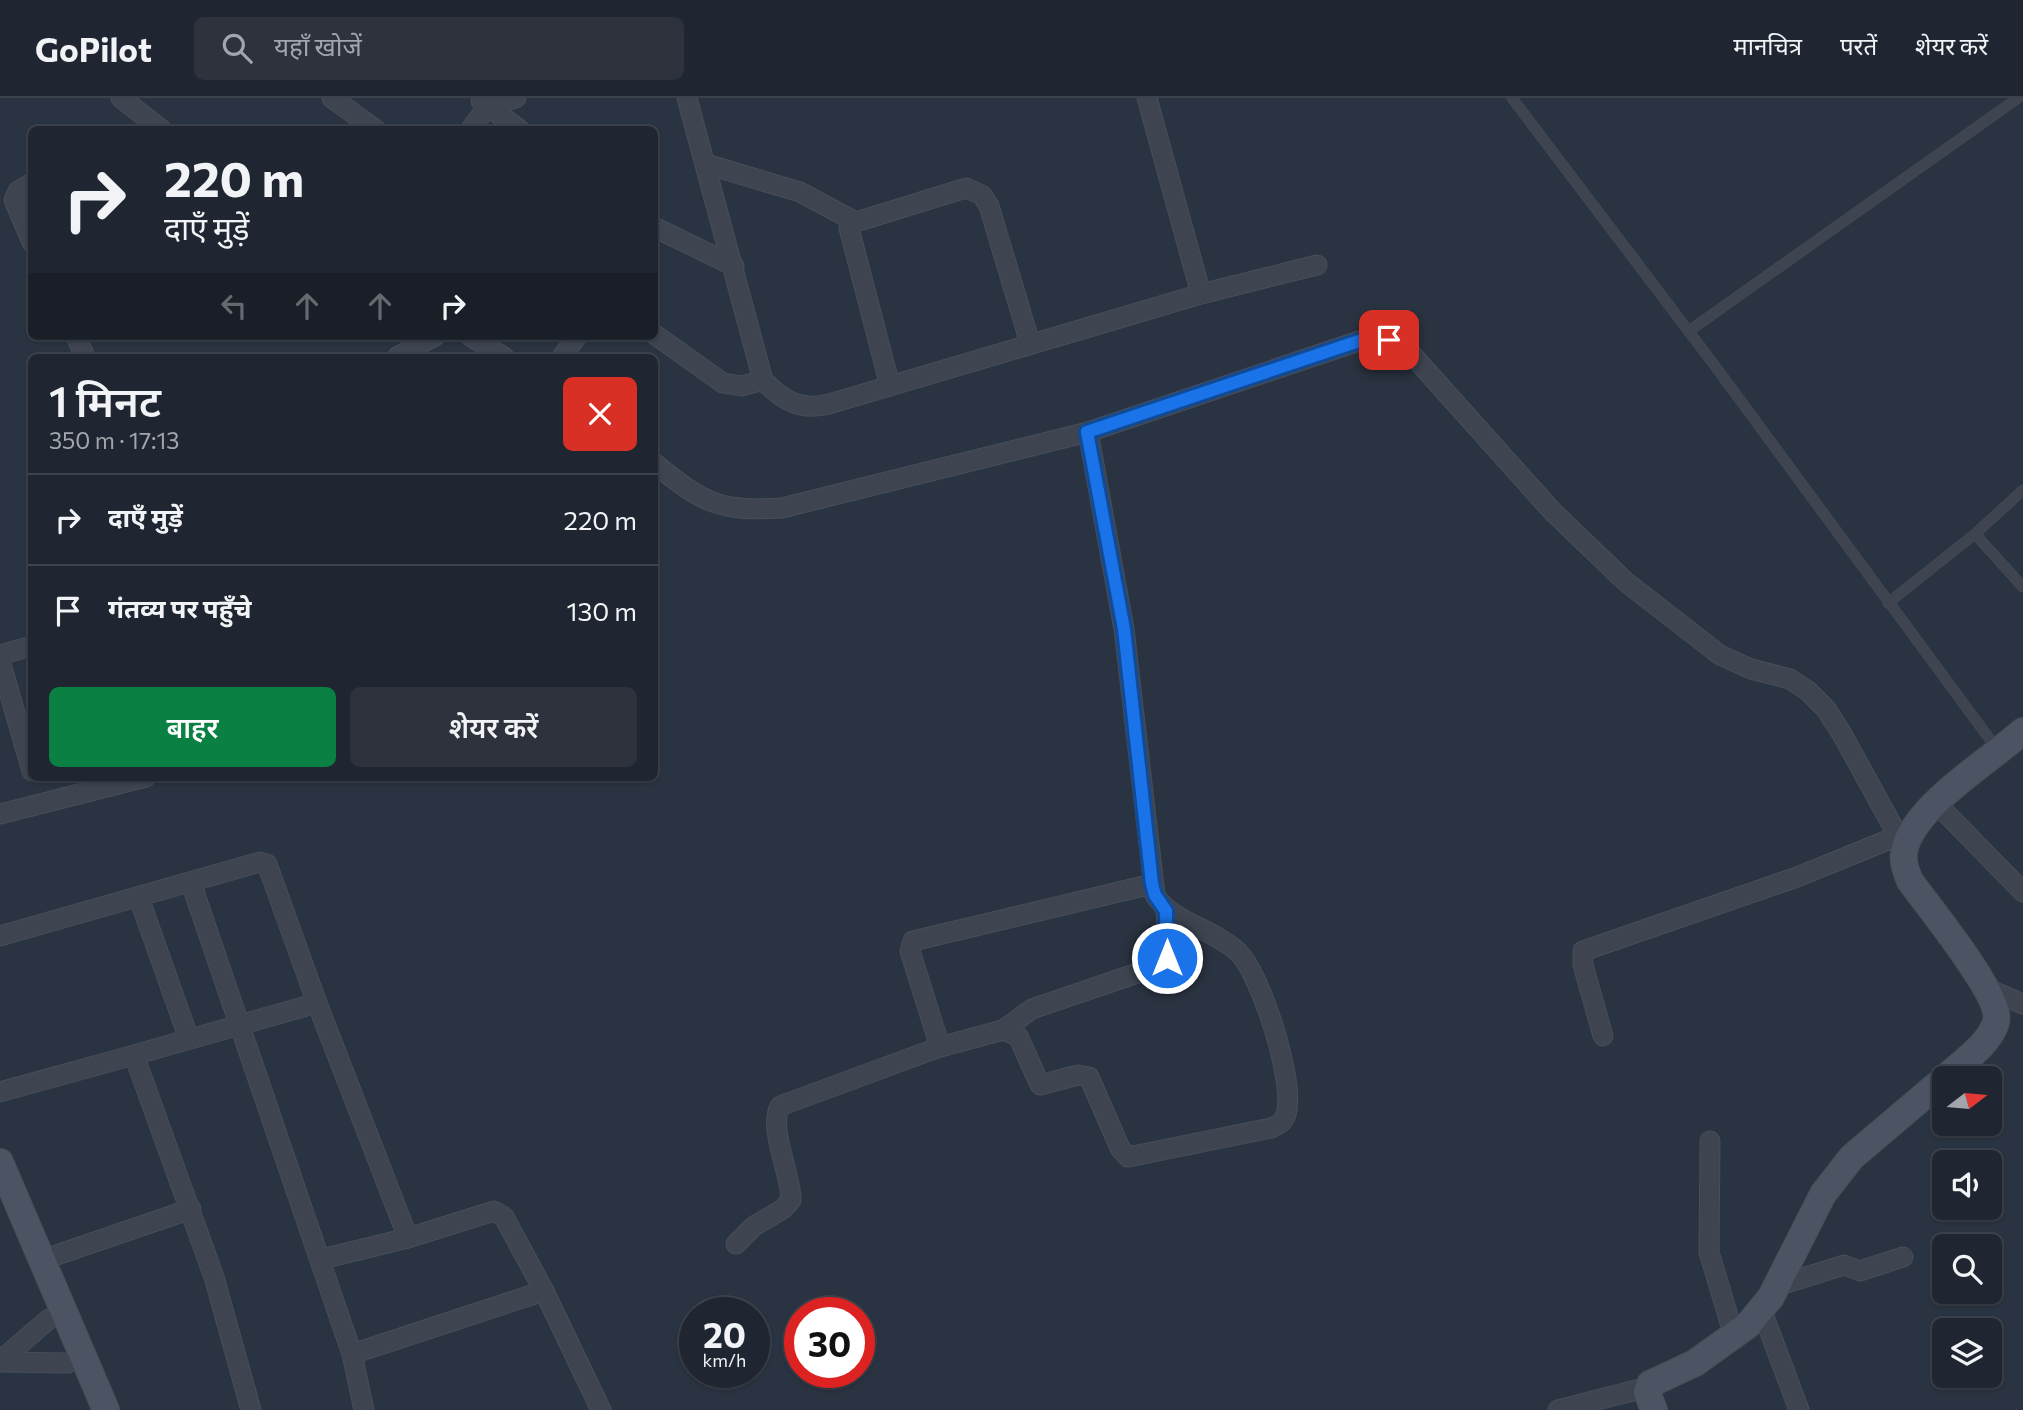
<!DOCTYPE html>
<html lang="hi">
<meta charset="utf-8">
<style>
:root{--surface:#202631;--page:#2d323d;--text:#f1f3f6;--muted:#a2a5ab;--line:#3d434d;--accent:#0b8043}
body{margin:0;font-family:Commissioner,"Noto Sans Devanagari",sans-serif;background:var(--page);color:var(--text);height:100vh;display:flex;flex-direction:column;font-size:26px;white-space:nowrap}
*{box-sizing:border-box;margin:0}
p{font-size:23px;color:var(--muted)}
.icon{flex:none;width:38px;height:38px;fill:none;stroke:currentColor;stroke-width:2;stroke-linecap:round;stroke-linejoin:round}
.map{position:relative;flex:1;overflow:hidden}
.panel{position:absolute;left:28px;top:256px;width:630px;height:427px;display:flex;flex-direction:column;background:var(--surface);border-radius:10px;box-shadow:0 2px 5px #0004,0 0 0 2px var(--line)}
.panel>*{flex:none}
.guide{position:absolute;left:28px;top:28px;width:630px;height:214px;border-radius:10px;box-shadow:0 2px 5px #0004,0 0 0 2px var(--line);background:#202631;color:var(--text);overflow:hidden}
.needle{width:46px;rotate:74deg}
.tools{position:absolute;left:1932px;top:968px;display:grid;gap:14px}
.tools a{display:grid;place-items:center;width:70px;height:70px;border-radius:10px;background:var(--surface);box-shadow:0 2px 5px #0004,0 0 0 2px var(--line);font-size:35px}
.speed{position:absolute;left:679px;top:1199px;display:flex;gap:14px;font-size:35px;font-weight:700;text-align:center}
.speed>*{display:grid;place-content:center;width:91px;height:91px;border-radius:50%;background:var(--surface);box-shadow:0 2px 5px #0004,0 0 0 2px var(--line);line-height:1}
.speed small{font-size:18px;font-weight:400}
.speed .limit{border:10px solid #d22;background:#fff;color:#111}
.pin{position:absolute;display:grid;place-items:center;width:60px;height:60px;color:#fff;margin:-30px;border-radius:14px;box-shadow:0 4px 10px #0006}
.me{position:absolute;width:77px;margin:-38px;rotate:0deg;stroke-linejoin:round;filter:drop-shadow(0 0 5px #0008)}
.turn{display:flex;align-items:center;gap:24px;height:147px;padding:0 21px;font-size:32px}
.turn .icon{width:91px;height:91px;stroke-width:2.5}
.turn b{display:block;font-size:49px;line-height:60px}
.lanes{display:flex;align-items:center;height:66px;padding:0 21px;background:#0003;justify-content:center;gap:35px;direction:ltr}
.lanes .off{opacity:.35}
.round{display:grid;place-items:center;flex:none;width:74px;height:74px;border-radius:10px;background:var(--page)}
.head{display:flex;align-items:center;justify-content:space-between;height:119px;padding:0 21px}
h1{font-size:42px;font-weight:600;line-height:52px}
.cta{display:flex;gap:14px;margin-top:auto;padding:14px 21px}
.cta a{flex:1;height:80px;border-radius:10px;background:var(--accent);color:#fff;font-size:28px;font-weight:600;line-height:80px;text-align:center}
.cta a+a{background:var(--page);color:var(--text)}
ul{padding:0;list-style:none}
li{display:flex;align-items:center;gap:21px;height:91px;padding:0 21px;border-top:2px solid var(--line)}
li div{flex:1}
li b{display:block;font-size:26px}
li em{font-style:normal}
header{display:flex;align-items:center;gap:42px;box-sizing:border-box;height:98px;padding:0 35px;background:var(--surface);border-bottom:2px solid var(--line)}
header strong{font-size:33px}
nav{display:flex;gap:38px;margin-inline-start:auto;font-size:24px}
.search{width:490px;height:63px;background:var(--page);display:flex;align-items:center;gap:18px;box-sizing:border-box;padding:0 24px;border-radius:10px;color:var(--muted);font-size:26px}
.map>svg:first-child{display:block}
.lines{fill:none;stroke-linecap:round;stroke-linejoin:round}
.lane-casing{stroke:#474e5a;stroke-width:11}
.street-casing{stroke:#474e5a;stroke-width:21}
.secondary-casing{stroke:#474e5a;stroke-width:28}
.lane{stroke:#3e4551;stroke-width:10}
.street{stroke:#3e4551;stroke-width:19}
.secondary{stroke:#4c5464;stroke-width:26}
.route-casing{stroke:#114b97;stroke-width:18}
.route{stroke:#1a73e8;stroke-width:12}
</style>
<header>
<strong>GoPilot</strong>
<div class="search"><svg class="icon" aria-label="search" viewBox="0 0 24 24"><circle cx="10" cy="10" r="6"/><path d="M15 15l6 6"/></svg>यहाँ खोजें</div>
<nav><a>मानचित्र</a><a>परतें</a><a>शेयर करें</a></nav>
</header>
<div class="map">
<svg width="2023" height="1312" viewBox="0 0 2023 1312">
<rect width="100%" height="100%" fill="#2a3341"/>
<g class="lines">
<defs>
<g id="lane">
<polyline points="1512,0 1715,268 1997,651"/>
<polyline points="1689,233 2018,0"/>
<polyline points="1975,436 2023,489"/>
<polyline points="1888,505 1975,436 2023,392"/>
</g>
<g id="street">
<polyline points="121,0 162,32"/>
<polyline points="332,0 376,32"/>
<path d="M687,0L763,282C783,303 800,313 829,306L1201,196L1317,167"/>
<polyline points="1147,0 1201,196"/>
<polyline points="481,3 520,32"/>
<polyline points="470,32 488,8 516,0"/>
<polyline points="706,66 800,94 856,124"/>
<polyline points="32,85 18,93 14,102 32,144"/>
<polyline points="654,129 734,168"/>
<polyline points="654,236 723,285 742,288 763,282"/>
<polyline points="76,238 85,259"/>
<polyline points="470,238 504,259"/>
<polyline points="397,259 435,238"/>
<polyline points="562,259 577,238"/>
<polyline points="890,288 849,130 856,124 966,90 982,97 989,108 1030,245"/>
<path d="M654,365C703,405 719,414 782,410L1088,334L1359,243L1389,242L1406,250L1553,414L1626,484L1720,557L1751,571L1790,581L1808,593L1826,611L1842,636L1898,738L1906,746"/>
<polyline points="0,557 32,548"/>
<polyline points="0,563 32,673"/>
<polyline points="1936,705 2023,794"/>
<polyline points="0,716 146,679"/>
<polyline points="191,785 352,1256"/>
<polyline points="139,800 189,941"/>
<polyline points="0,838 260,764 267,766 317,905 408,1140"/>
<polyline points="1988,891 2023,906"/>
<polyline points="1003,932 1032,911 1161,867 1168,851 1166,813"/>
<polyline points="1603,938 1583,867 1583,853 1797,779 1898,738"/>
<polyline points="940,949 910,853 913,843 1152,786"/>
<polyline points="0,994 134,957"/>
<polyline points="1710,1043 1709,1154 1734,1238"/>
<path d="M736,1146L754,1128L783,1111L791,1102C791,1075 768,1031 780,1008L940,949L1003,932L1018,938L1040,987L1078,977L1089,979L1120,1050L1128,1059L1271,1030C1278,1027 1284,1024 1286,1016C1296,986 1261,876 1238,854C1214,831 1171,824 1155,797L1124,531L1088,334"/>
<polyline points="322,1161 408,1140 494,1113 504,1119 544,1193"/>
<polyline points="42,1162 191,1111"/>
<polyline points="1777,1188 1844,1167 1860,1173 1903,1159"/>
<polyline points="1762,1213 1799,1312"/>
<polyline points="0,1263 49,1221"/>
<polyline points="0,1264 68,1265"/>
<polyline points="251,1312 214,1179 134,957 317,905"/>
<polyline points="364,1312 352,1256 544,1193 601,1312"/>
<polyline points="1558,1312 1648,1289"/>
</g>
<g id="secondary">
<path d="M1945,980C1961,965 1990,946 1996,924C2003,899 1928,808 1910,783C1905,771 1901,760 1906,746C1921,704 1989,663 2023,633"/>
<polyline points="0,1064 106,1312"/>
<polyline points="1654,1312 1647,1294 1650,1286 1695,1265 1748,1227 1771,1199 1823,1096 1852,1059 1944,981"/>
</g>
</defs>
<use href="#lane" class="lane-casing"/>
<use href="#street" class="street-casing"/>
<use href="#secondary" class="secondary-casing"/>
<use href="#lane" class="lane"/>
<use href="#street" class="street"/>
<use href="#secondary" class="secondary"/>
</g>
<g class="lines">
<defs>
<polyline id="route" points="1167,860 1166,813 1155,797 1152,786 1124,531 1087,334 1359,243 1389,242"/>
</defs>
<use href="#route" class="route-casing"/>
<use href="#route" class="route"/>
</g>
</svg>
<div class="tools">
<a><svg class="needle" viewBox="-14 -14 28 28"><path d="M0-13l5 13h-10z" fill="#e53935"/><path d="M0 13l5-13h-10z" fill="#a2a5ab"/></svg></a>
<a><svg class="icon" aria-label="sound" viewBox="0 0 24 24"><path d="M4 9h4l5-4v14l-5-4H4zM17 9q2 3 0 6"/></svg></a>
<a><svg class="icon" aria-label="search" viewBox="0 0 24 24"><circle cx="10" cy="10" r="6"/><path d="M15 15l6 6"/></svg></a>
<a><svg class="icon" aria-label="layers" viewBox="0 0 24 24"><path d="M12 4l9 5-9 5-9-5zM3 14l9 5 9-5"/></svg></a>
</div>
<div class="speed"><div>20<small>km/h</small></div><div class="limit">30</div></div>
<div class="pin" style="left:1389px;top:242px;background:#d93025"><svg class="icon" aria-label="arrive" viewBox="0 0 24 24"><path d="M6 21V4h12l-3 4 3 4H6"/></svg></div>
<svg class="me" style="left:1167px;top:860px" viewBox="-20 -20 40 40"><circle r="17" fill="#1a73e8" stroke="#fff" stroke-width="3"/><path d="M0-11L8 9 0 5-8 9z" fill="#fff"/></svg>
<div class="guide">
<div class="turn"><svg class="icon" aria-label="right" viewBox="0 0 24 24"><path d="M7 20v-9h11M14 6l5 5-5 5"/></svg><div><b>220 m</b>दाएँ मुड़ें</div></div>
<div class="lanes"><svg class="icon off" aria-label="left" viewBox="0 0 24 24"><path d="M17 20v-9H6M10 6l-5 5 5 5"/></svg><svg class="icon off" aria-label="ahead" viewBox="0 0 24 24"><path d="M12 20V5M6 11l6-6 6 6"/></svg><svg class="icon off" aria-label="ahead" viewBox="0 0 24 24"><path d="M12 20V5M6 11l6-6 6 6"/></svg><svg class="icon" aria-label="right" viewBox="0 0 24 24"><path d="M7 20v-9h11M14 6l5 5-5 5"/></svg></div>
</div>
<section class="panel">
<div class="head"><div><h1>1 मिनट</h1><p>350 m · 17:13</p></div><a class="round" style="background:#d93025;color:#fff"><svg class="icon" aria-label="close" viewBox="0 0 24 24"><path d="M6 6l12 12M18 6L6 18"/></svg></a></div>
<ul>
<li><svg class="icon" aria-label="right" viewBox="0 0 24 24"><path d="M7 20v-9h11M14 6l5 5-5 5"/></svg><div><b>दाएँ मुड़ें</b></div><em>220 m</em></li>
<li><svg class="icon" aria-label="arrive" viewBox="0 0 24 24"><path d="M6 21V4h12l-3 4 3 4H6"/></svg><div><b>गंतव्य पर पहुँचे</b></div><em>130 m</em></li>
</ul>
<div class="cta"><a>बाहर</a><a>शेयर करें</a></div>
</section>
</div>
